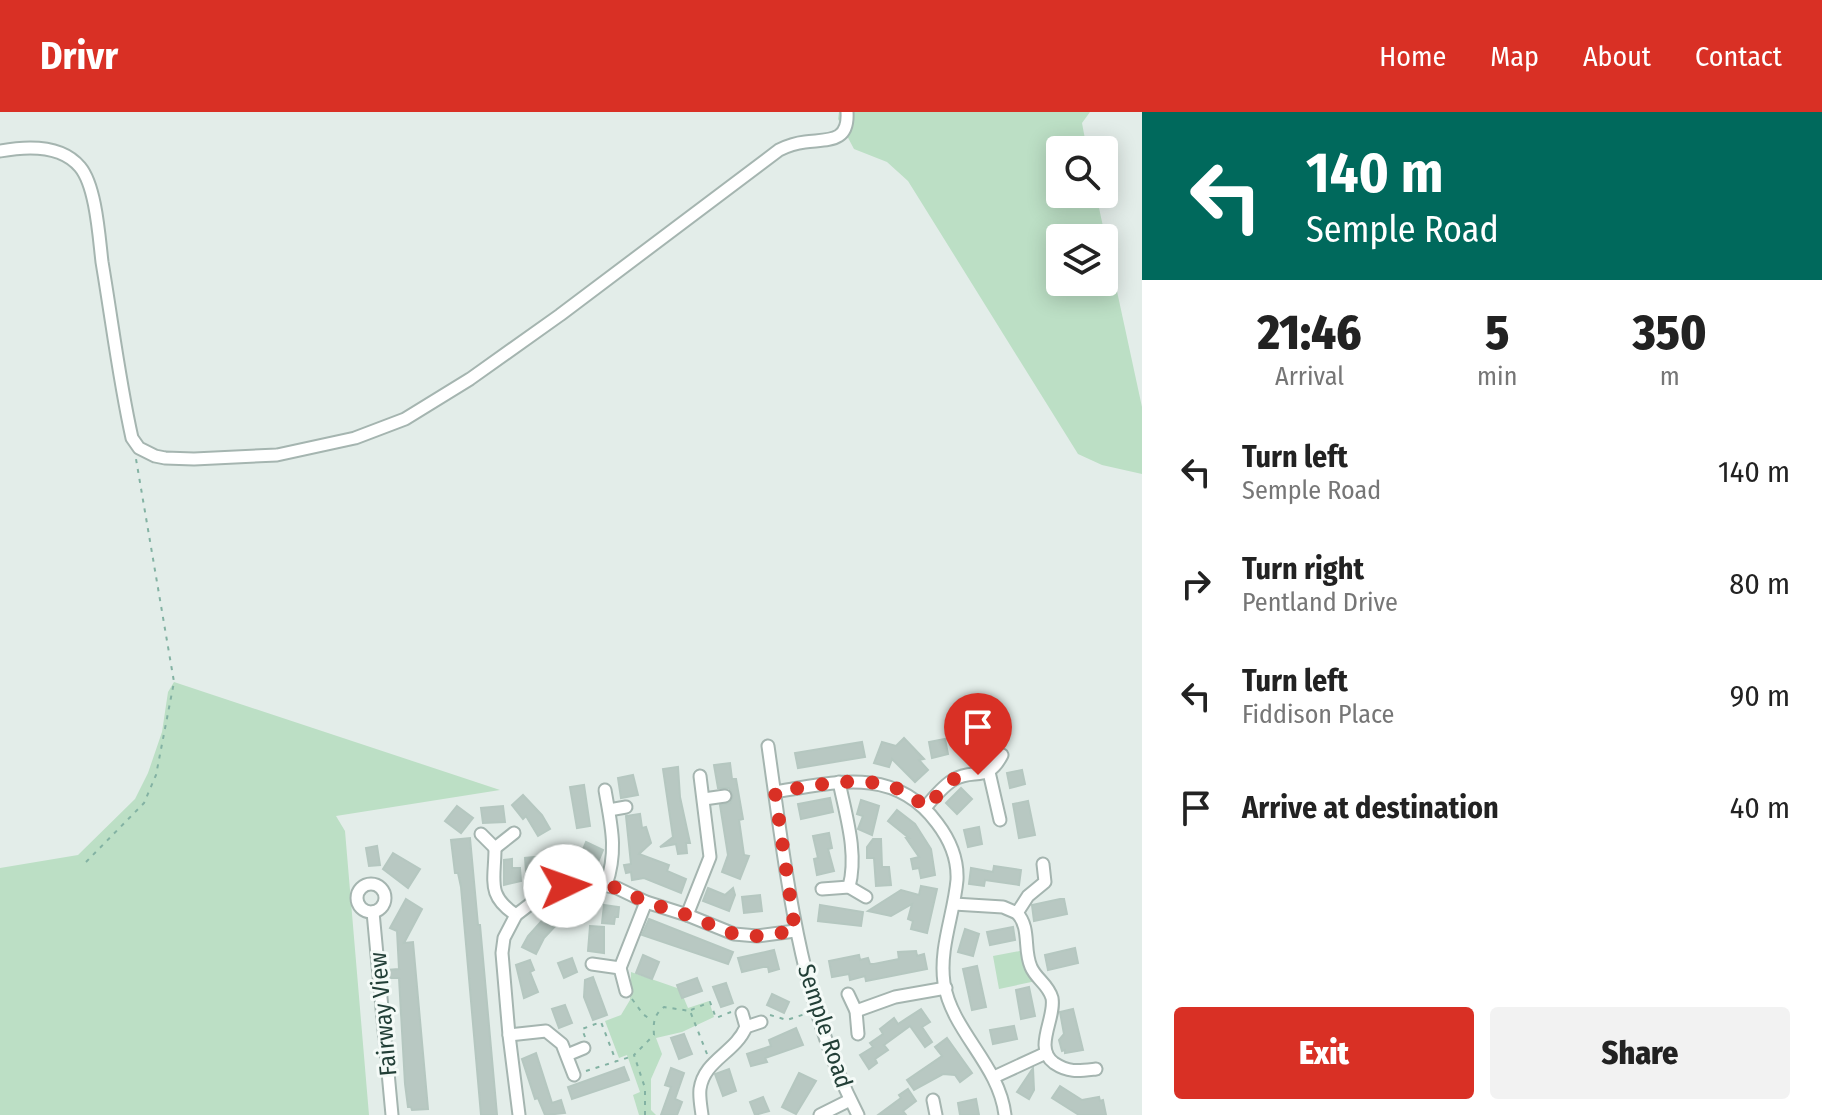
<!DOCTYPE html>
<style>
:root{--surface:#fff;--page:#f2f2f2;--text:#222;--muted:#767676;--accent:#d93025}
body{margin:0;font-family:"Fira Sans Condensed",sans-serif;background:var(--page);color:var(--text);height:100vh;display:flex;flex-direction:column;font-size:30px;white-space:nowrap}
*{box-sizing:border-box;margin:0}
p{font-size:26px;color:var(--muted)}
.icon{flex:none;width:44px;height:44px;fill:none;stroke:currentColor;stroke-width:2;stroke-linecap:round;stroke-linejoin:round}
.map{position:relative;flex:1;overflow:hidden}
.drawer{display:flex;flex-direction:column;background:var(--surface);width:680px}
.drawer>*{flex:none}
.top-card{background:#00695c;color:#fff;overflow:hidden}
.fabs{position:absolute;left:1046px;top:24px;display:grid;gap:16px}
.fabs a{display:grid;place-items:center;width:72px;height:72px;border-radius:8px;background:var(--surface);box-shadow:0 4px 20px #0003;font-size:40px}
.pin{position:absolute;display:grid;place-items:center;width:68px;height:68px;color:#fff;margin:-82px -34px;border-radius:50% 50% 50% 0;rotate:-45deg;box-shadow:0 0 8px #0007}
.pin .icon{rotate:45deg}
.me{position:absolute;width:88px;margin:-44px;rotate:87deg;stroke-linejoin:round;filter:drop-shadow(0 0 6px #0008)}
.turn{display:flex;align-items:center;gap:28px;height:168px;padding:0 32px;font-size:36px}
.turn .icon{width:104px;height:104px;stroke-width:2.5}
.turn b{display:block;font-size:56px;line-height:68px}
.eta{display:flex;justify-content:space-evenly;align-items:center;height:136px;text-align:center}
.eta b{font-size:48px;font-weight:800;line-height:56px}
.action{display:flex;gap:16px;margin-top:auto;padding:16px 32px}
.action a{flex:1;height:92px;border-radius:8px;background:var(--accent);color:#fff;font-size:32px;font-weight:800;line-height:92px;text-align:center}
.action a+a{background:var(--page);color:var(--text)}
ul{padding:0;list-style:none}
li{display:flex;align-items:center;gap:24px;height:112px;padding:0 32px}
li div{flex:1}
li b{display:block;font-size:30px}
li em{font-style:normal}
header{display:flex;align-items:center;gap:48px;box-sizing:border-box;height:112px;padding:0 40px;background:var(--accent);color:#fff}
header strong{font-size:38px}
nav{display:flex;gap:44px;margin-inline-start:auto;font-size:28px}
main{display:flex;flex:1;min-height:0}
.map>svg:first-child{display:block}
.green{fill:#bcdfc5;fill-rule:evenodd}
.building{fill:#b8c8c2;stroke:#b5c7c0;stroke-width:2}
.lines{fill:none;stroke-linecap:round;stroke-linejoin:round}
.minor-casing{stroke:#a5b5b0;stroke-width:15}
.path{stroke:#83b2a3;stroke-width:2;stroke-dasharray:4 6;stroke-linecap:butt}
.minor{stroke:#fff;stroke-width:11}
.route{stroke:#d93025;stroke-width:14;stroke-dasharray:0 25.2}
.labels{text-anchor:middle;stroke-width:6;stroke-linejoin:round;paint-order:stroke}
.street-label{font-size:24px;fill:#223f37;stroke:#f4faf7}
</style>
<header>
<strong>Drivr</strong>
<nav><a>Home</a><a>Map</a><a>About</a><a>Contact</a></nav>
</header>
<main>
<div class="map">
<svg width="1142" height="1003" viewBox="0 0 1142 1003">
<rect width="100%" height="100%" fill="#e3ede9"/>
<g class="green">
<path d="M839,0H1090L1082,11L1087,38H1060V82H1096L1142,295V362L1102,353L1078,342L908,69L887,50L854,37L838,7ZM1060,126H1104V170H1060Z"/>
<polygon points="174,570 500,678 336,704 345,719 369,1003 0,1003 0,756 78,743 135,687 148,661 162,620 168,580"/>
<polygon points="1020,839 1026,860 1036,869 999,877 993,844"/>
<polygon points="631,860 680,877 688,896 709,889 714,905 682,920 656,926 662,942 651,967 651,998 656,1003 639,1003 633,983 640,980 627,943 619,946 605,909 621,903 630,888"/>
</g>
<g class="building">
<polygon points="978,610 984,641 969,644 963,612"/>
<polygon points="904,626 924,647 919,648 928,658 915,670 892,647 889,655 874,651 882,630 896,634"/>
<polygon points="945,627 948,642 932,646 929,630"/>
<polygon points="862,630 865,645 798,656 795,641"/>
<polygon points="730,651 732,667 736,667 743,707 739,708 744,743 749,744 740,767 722,760 728,743 720,693 730,691 733,684 729,676 718,676 714,653"/>
<polygon points="678,655 680,685 690,731 686,731 687,741 678,742 676,732 660,735 673,725 663,657"/>
<polygon points="1022,658 1025,672 1010,676 1007,661"/>
<polygon points="633,663 638,683 621,686 618,666"/>
<polygon points="584,673 590,714 577,716 570,675"/>
<polygon points="961,676 972,687 957,702 946,691"/>
<polygon points="523,683 542,703 550,717 538,724 526,704 523,707 512,693"/>
<polygon points="830,686 833,700 801,707 798,692"/>
<polygon points="861,688 879,694 872,723 858,717 863,704 857,702"/>
<polygon points="1028,689 1035,723 1019,726 1013,692"/>
<polygon points="457,694 473,706 461,721 445,709"/>
<polygon points="503,694 505,710 483,711 481,696"/>
<polygon points="897,698 915,712 931,737 935,763 921,766 919,756 913,757 911,747 919,745 906,726 909,726 888,709"/>
<polygon points="640,702 642,716 646,715 651,731 639,742 669,753 667,759 686,767 681,781 644,766 632,768 631,760 626,761 624,753 631,752 626,704"/>
<polygon points="979,715 982,732 968,735 964,718"/>
<polygon points="829,721 832,736 828,737 834,759 817,763 814,747 818,746 813,724"/>
<polygon points="470,726 478,813 480,813 497,1003 481,1003 461,775 458,761 455,761 451,728"/>
<polygon points="873,727 881,727 882,755 889,755 891,773 876,774 874,746 867,746 867,735"/>
<polygon points="586,730 603,738 598,750 591,746 588,751 579,747"/>
<polygon points="377,734 380,753 369,754 366,736"/>
<polygon points="570,736 571,750 553,751 552,738"/>
<polygon points="393,741 420,757 408,776 383,757"/>
<polygon points="534,745 543,745 544,758 526,760 525,746"/>
<polygon points="512,747 512,756 520,756 521,769 504,773 504,748"/>
<polygon points="994,754 1021,758 1019,773 985,768 984,774 969,772 971,756 993,760"/>
<polygon points="921,774 937,777 927,821 911,817 913,809 908,807 912,792 891,804 868,799 901,778 919,783"/>
<polygon points="708,776 725,783 733,776 735,783 729,799 703,789"/>
<polygon points="760,783 762,799 744,801 742,785"/>
<polygon points="406,787 422,797 404,831 413,830 428,997 412,998 411,995 408,995 405,972 399,866 388,866 387,858 399,857 397,819 390,816"/>
<polygon points="1060,787 1064,787 1067,802 1034,809 1032,793"/>
<polygon points="577,788 583,809 569,813 563,792"/>
<polygon points="604,793 619,795 618,805 615,805 614,812 602,811"/>
<polygon points="820,793 863,800 861,814 818,809"/>
<polygon points="548,802 558,811 544,826 536,842 522,835 528,824"/>
<polygon points="649,807 733,840 728,852 642,823"/>
<polygon points="590,814 604,815 604,841 588,839"/>
<polygon points="1013,815 1015,828 990,833 987,820"/>
<polygon points="965,817 979,822 973,844 958,840"/>
<polygon points="1075,836 1078,851 1048,858 1045,843"/>
<polygon points="774,838 779,857 769,860 768,855 763,855 742,860 738,846"/>
<polygon points="916,839 917,844 924,842 927,857 866,869 865,864 850,868 849,862 832,865 829,849 859,843 860,848 868,846 870,852 874,852 899,847 898,840"/>
<polygon points="643,843 659,850 652,867 636,861"/>
<polygon points="572,846 577,860 564,866 558,851"/>
<polygon points="530,848 534,858 530,860 538,880 524,886 516,853"/>
<polygon points="977,854 986,895 972,898 963,857"/>
<polygon points="593,865 607,903 593,908 584,885 585,868"/>
<polygon points="697,866 702,879 682,886 677,873"/>
<polygon points="726,871 733,891 721,895 713,875"/>
<polygon points="1029,875 1035,904 1021,907 1016,878"/>
<polygon points="772,882 789,890 784,901 767,893"/>
<polygon points="565,893 572,911 559,916 552,897"/>
<polygon points="921,897 930,910 922,915 932,930 925,935 910,914 884,933 888,938 875,947 877,951 869,957 860,943 873,935 870,931 883,922 880,917 894,906 898,912"/>
<polygon points="1073,897 1083,938 1065,941 1065,938 1062,939 1059,928 1064,922 1060,900"/>
<polygon points="1014,914 1017,927 993,932 990,918"/>
<polygon points="796,916 803,933 765,946 767,950 751,954 747,942 771,934 769,928"/>
<polygon points="684,922 692,942 679,947 671,926"/>
<polygon points="947,926 972,961 960,970 955,963 943,962 914,978 907,968 942,944 935,935"/>
<polygon points="536,941 552,991 561,988 565,1001 545,1003 538,986 535,987 522,947"/>
<polygon points="624,955 629,968 572,987 568,975"/>
<polygon points="671,956 684,961 675,987 682,990 677,1003 661,1003 671,975 665,973"/>
<polygon points="1033,956 1034,978 1029,987 1017,980"/>
<polygon points="729,957 736,979 723,984 715,962"/>
<polygon points="799,961 816,969 796,1002 782,995"/>
<polygon points="1060,974 1082,988 1099,985 1100,989 1103,988 1106,1003 1079,1003 1052,986"/>
<polygon points="908,977 916,989 903,999 906,1003 878,1003 901,986 899,983"/>
<polygon points="763,985 769,999 755,1003 750,990"/>
<polygon points="976,987 979,1003 960,1003 958,991"/>
</g>
<g class="lines">
<defs>
<g id="minor">
<path d="M0,39C27,34 61,32 80,55C96,74 99,125 102,150C112,209 119,268 132,326L139,336L155,344L165,346L194,347L277,343L355,326L405,307L470,267L560,203L779,38C787,34 796,31 805,30C828,27 849,31 847,0"/>
<path d="M768,634C786,760 799,889 858,1003"/>
<polyline points="989,660 1000,708"/>
<path d="M839,670C846,704 858,741 849,775"/>
<path d="M605,678C611,713 618,738 606,773"/>
<path d="M775,680C836,670 895,654 937,711C950,728 958,747 957,768C954,802 939,836 944,871C952,920 999,952 1005,1003"/>
<polyline points="704,687 725,684"/>
<path d="M925,696C933,686 942,675 953,668C974,655 987,672 1002,643"/>
<polyline points="609,698 626,695"/>
<polyline points="481,722 495,736 514,721"/>
<path d="M495,736C495,769 486,783 516,803"/>
<circle cx="371" cy="786" r="14"/>
<polyline points="822,777 849,775 866,785"/>
<polyline points="954,792 1003,795 1017,801 1028,784 1045,770 1043,752"/>
<polyline points="373,800 392,1003"/>
<path d="M1017,801C1031,816 1023,837 1031,855C1036,867 1048,872 1052,886C1056,906 1033,936 1054,951C1069,961 1079,959 1096,957"/>
<polyline points="687,803 710,745 700,664"/>
<polyline points="592,852 620,856 626,879"/>
<polyline points="620,856 646,790"/>
<polyline points="848,882 856,899 858,922"/>
<polyline points="856,899 895,885 946,876"/>
<polyline points="742,901 746,915 761,910"/>
<polyline points="509,923 546,919 562,932 574,963"/>
<polyline points="567,943 584,936"/>
<polyline points="994,965 1046,941"/>
<polyline points="933,988 936,1003"/>
<polyline points="519,1003 509,923 502,841 504,826 516,803 529,793 565,774 589,770 617,776 646,790 687,803 734,822 757,824 795,819"/>
<path d="M702,1003C701,995 699,985 700,977C704,948 735,941 746,915"/>
<polyline points="820,1003 850,988"/>
</g>
</defs>
<use href="#minor" class="minor-casing"/>
<g class="path">
<polyline points="86,750 144,691 156,663 174,570 136,347"/>
<polyline points="632,887 643,902 652,909"/>
<polyline points="691,898 710,890 716,906 731,900"/>
<polyline points="770,903 787,908 805,902"/>
<polyline points="585,925 582,917 601,910 616,949"/>
<polyline points="586,959 633,944"/>
<path d="M645,1003V976L634,943L654,923C653,910 654,903 664,895L690,899L707,942"/>
</g>
<use href="#minor" class="minor"/>
</g>
<g class="lines">
<path class="route" d="M565,774L589,770L617,776L646,790L687,803L734,822L757,824L795,819L775,680C823,673 887,654 925,696L955,666L978,663"/>
</g>
<g class="labels">
<g class="street-label">
<text transform="translate(383 902) rotate(-95)" y="8">Fairway View</text>
<text transform="translate(825 914) rotate(72)" y="8">Semple Road</text>
</g>
</g>
</svg>
<div class="fabs">
<a><svg class="icon" aria-label="search" viewBox="0 0 24 24"><circle cx="10" cy="10" r="6"/><path d="M15 15l6 6"/></svg></a>
<a><svg class="icon" aria-label="layers" viewBox="0 0 24 24"><path d="M12 4l9 5-9 5-9-5zM3 14l9 5 9-5"/></svg></a>
</div>
<div class="pin" style="left:978px;top:663px;background:#d93025"><svg class="icon" aria-label="arrive" viewBox="0 0 24 24"><path d="M6 21V4h12l-3 4 3 4H6"/></svg></div>
<svg class="me" style="left:565px;top:774px" viewBox="-20 -20 40 40"><circle r="19" fill="#fff"/><path d="M0-13L10 11 0 6-10 11z" fill="#d93025"/></svg>
</div>
<section class="drawer">
<div class="top-card">
<div class="turn"><svg class="icon" aria-label="left" viewBox="0 0 24 24"><path d="M17 20v-9H6M10 6l-5 5 5 5"/></svg><div><b>140 m</b>Semple Road</div></div>
</div>
<div class="eta">
<div><b>21:46</b><p>Arrival</p></div>
<div><b>5</b><p>min</p></div>
<div><b>350</b><p>m</p></div>
</div>
<ul>
<li><svg class="icon" aria-label="left" viewBox="0 0 24 24"><path d="M17 20v-9H6M10 6l-5 5 5 5"/></svg><div><b>Turn left</b><p>Semple Road</p></div><em>140 m</em></li>
<li><svg class="icon" aria-label="right" viewBox="0 0 24 24"><path d="M7 20v-9h11M14 6l5 5-5 5"/></svg><div><b>Turn right</b><p>Pentland Drive</p></div><em>80 m</em></li>
<li><svg class="icon" aria-label="left" viewBox="0 0 24 24"><path d="M17 20v-9H6M10 6l-5 5 5 5"/></svg><div><b>Turn left</b><p>Fiddison Place</p></div><em>90 m</em></li>
<li><svg class="icon" aria-label="arrive" viewBox="0 0 24 24"><path d="M6 21V4h12l-3 4 3 4H6"/></svg><div><b>Arrive at destination</b></div><em>40 m</em></li>
</ul>
<div class="action"><a>Exit</a><a>Share</a></div>
</section>
</main>
